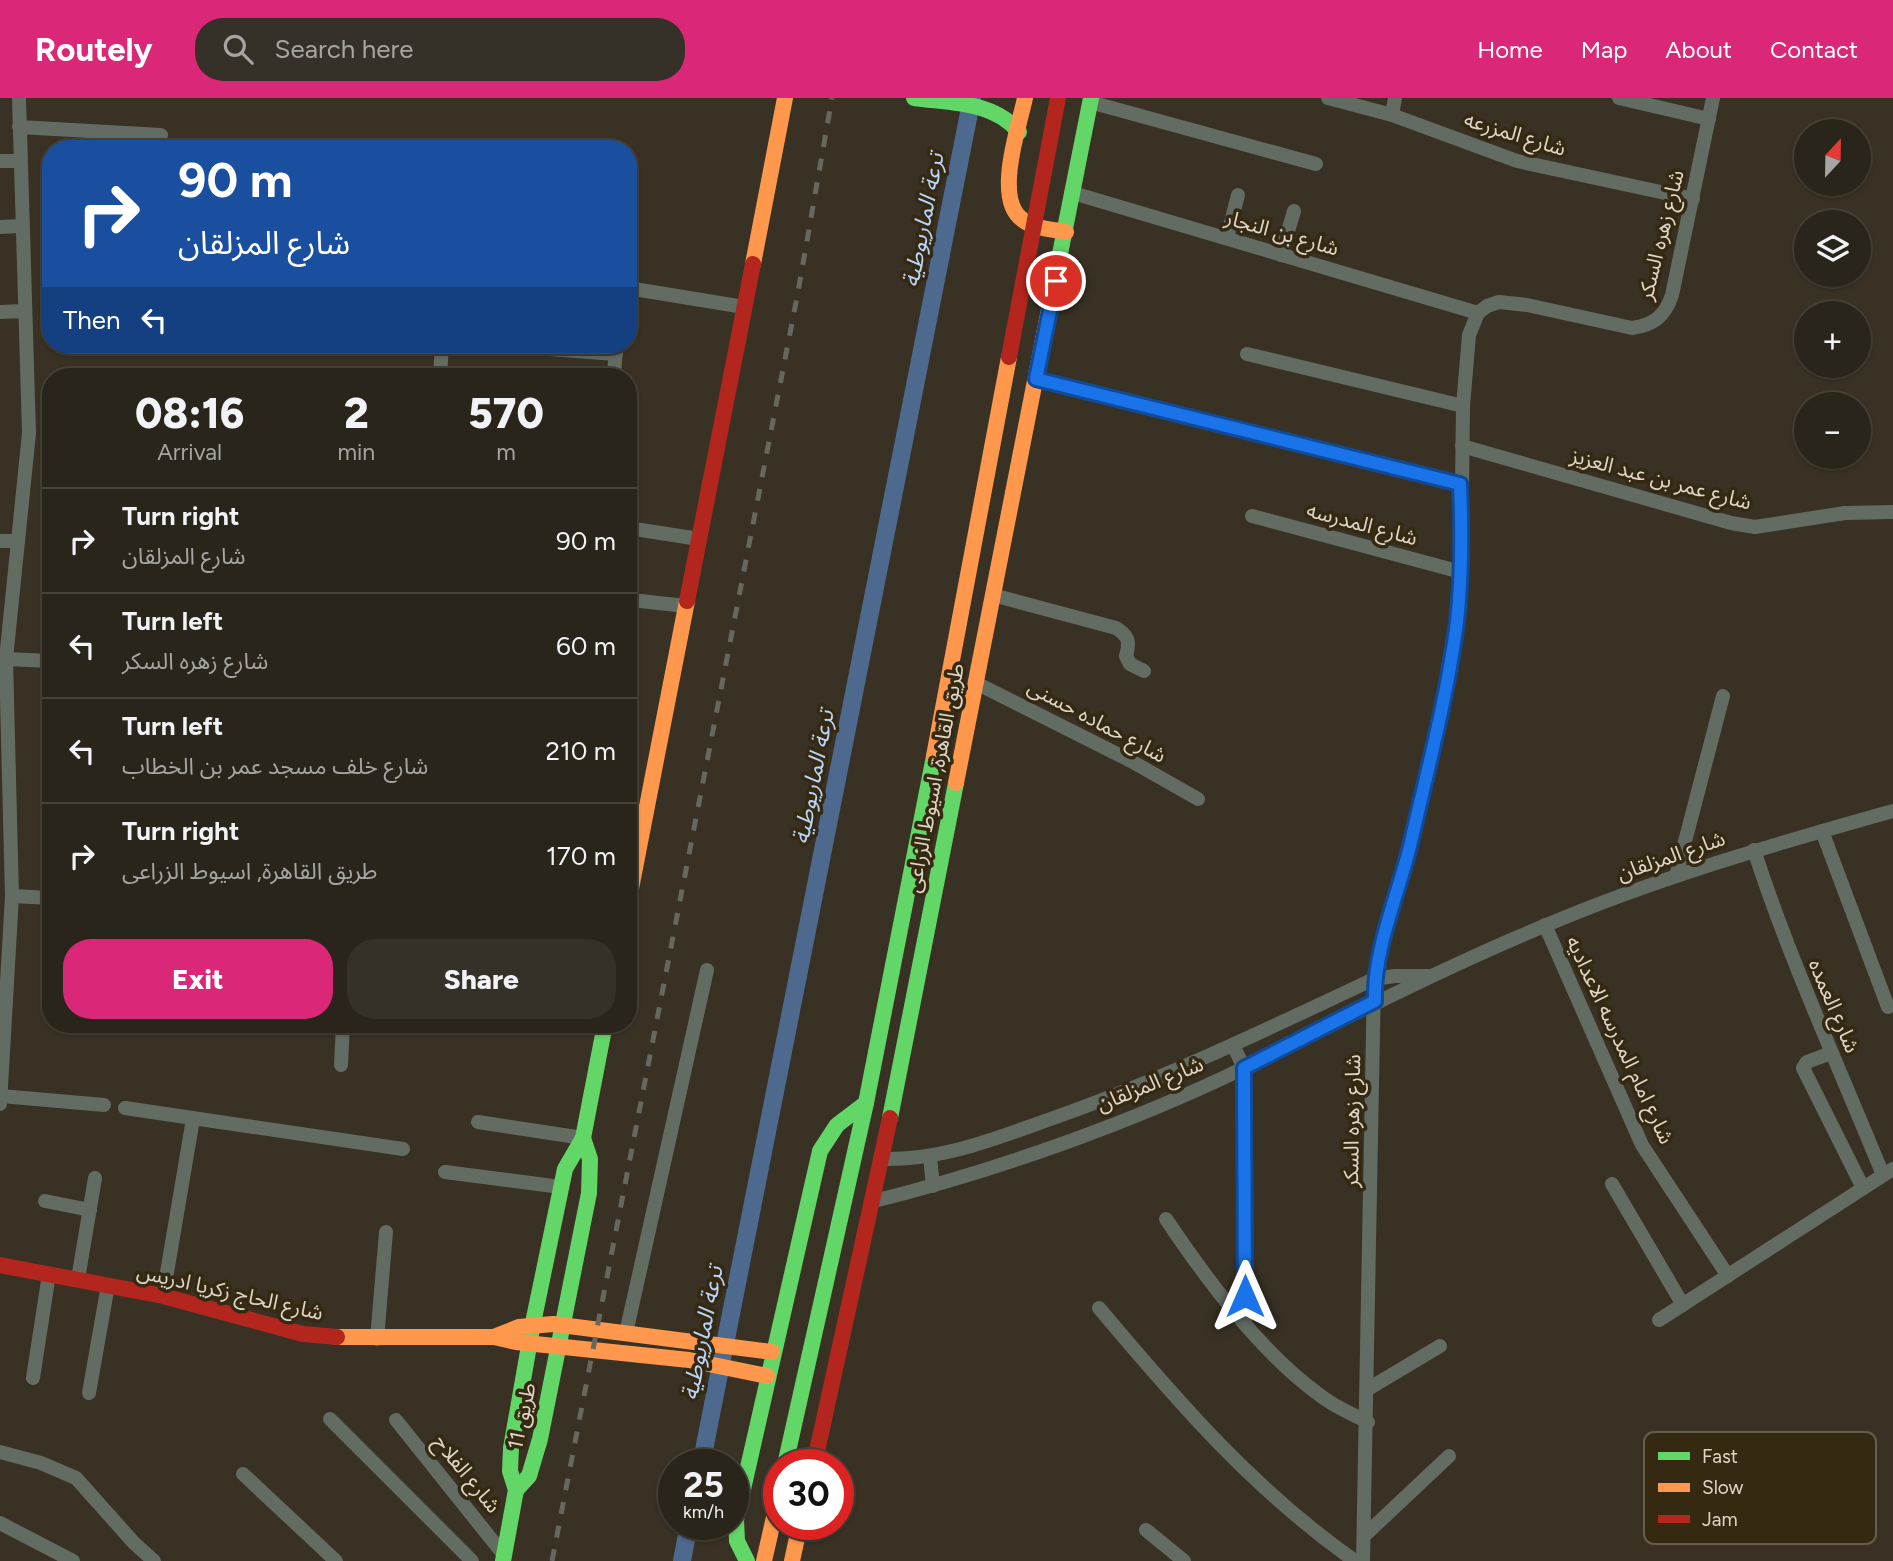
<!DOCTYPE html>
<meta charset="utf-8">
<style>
:root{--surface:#2a251b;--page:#363128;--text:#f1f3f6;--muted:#a5a5a3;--line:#46423a;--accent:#db2777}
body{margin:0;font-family:Figtree,"Noto Sans Arabic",sans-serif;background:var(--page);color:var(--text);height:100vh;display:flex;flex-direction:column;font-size:26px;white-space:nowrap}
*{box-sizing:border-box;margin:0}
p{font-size:23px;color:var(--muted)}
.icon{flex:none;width:38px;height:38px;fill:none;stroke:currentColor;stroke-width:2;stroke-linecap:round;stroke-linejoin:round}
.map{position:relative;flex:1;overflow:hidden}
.sheet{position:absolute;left:42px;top:270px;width:595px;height:665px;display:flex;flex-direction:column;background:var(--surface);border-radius:28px;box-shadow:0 2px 5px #0004,0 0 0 2px var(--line)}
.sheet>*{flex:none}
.hud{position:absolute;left:42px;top:42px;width:595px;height:214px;border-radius:28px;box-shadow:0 2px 5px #0004,0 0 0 2px var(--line);background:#1a4fa0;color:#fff;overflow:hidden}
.needle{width:46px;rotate:22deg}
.fabs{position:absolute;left:1794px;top:21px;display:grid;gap:14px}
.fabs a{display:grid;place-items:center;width:77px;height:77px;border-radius:50%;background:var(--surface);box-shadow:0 2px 5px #0004,0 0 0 2px var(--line);font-size:35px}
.speed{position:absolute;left:658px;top:1351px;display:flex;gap:14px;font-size:35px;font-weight:700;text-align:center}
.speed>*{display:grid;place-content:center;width:91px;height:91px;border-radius:50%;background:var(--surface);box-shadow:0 2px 5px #0004,0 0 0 2px var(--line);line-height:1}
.speed small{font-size:18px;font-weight:400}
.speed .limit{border:10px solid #d22;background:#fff;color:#111}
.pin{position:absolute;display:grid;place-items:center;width:60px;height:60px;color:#fff;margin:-30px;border:4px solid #fff;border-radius:50%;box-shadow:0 2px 7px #0007}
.me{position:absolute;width:77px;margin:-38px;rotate:0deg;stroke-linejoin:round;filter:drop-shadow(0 0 5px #0008)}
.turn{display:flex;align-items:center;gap:24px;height:147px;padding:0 21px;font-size:32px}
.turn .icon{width:91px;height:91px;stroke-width:2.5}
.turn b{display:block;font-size:49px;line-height:60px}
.then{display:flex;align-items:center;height:66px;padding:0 21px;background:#0003;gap:14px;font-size:26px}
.eta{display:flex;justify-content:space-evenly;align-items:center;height:119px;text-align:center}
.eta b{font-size:42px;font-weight:800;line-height:49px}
.cta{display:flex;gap:14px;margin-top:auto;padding:14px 21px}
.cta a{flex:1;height:80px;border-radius:28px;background:var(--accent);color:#fff;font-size:28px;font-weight:800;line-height:80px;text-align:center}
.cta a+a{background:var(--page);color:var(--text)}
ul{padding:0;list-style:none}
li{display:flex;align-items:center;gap:21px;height:105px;padding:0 21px;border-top:2px solid var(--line)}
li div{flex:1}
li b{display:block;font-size:26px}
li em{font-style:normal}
header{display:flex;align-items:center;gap:42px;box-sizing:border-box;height:98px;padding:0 35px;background:var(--accent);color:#fff}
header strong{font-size:33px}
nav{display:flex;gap:38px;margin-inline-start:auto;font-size:24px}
.search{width:490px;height:63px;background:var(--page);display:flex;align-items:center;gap:18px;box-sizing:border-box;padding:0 24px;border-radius:28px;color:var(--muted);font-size:26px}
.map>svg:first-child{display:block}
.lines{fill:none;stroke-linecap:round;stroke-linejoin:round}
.canal{stroke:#4d698d;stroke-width:18}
.street{stroke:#626c63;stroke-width:14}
.fast{stroke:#63d668;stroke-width:16}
.slow{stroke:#ff974d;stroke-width:16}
.jam{stroke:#b3261e;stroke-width:16}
.rail{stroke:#66685f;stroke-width:5;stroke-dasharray:12 12;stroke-linecap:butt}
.route-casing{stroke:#114b97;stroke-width:18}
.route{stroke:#1a73e8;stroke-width:12}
.labels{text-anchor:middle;stroke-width:7;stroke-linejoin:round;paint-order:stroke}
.street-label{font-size:21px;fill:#ded6c8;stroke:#352912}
.water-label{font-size:23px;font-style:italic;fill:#b8d6fc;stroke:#352912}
.key{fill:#352912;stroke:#685d49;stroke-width:2}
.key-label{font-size:19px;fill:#ded6c8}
</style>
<header>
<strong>Routely</strong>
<div class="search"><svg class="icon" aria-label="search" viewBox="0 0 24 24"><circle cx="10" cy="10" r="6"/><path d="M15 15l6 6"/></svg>Search here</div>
<nav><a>Home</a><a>Map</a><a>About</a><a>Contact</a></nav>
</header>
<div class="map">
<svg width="1893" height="1463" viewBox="0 0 1893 1463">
<rect width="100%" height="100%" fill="#383124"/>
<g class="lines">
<g class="canal">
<polyline points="701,1367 972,0"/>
<polyline points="682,1463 689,1426"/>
</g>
<g class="street">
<polyline points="1328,0 1392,17 1517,63 1693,101"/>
<polyline points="1619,0 1709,21"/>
<polyline points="1090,4 1316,66"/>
<polyline points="1392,17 1395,0"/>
<polyline points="19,29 161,37"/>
<polyline points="0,63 20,63"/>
<polyline points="1073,95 1478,215"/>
<polyline points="0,129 22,128"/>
<polyline points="1227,140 1238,97"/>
<polyline points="1281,157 1294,113"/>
<polyline points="628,190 744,209"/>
<polyline points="0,214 24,213"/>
<polyline points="496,247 616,256"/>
<polyline points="1247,256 1463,308"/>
<polyline points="440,278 442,247"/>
<polyline points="614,278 616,248"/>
<polyline points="1036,281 1460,386"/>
<polyline points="1462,348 1731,425 1755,429 1845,415 1893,414"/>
<polyline points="1252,418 1461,474"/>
<polyline points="628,430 699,441"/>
<polyline points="0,443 18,443"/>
<path d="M993,497L1116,530C1129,538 1130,544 1126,558L1130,566L1144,573"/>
<polyline points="631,502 686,508"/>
<polyline points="6,561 51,563"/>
<polyline points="976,585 1131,663 1198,701"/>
<polyline points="628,712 646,714"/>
<polyline points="1822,733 1888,909"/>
<path d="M1754,752C1790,863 1839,969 1883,1077"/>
<polyline points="1676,778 1723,598"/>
<polyline points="12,798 51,800"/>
<polyline points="1545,827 1642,1047 1728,1178"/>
<polyline points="1233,947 1244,970 1245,1223"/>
<polyline points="1831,955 1807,964 1803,970 1863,1090"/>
<polyline points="341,967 343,926"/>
<polyline points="1,998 104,1007"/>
<polyline points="0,1006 12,798 6,561 29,335 19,0"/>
<polyline points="125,1010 403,1051"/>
<polyline points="478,1024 583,1040"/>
<polyline points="930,1059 933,1088"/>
<path d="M882,1061C940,1062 989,1043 1042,1024C1156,985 1265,932 1374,881L1395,878H1429"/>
<polyline points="445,1074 561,1089"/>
<polyline points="1612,1086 1683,1207"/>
<polyline points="45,1103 90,1112"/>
<path d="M874,1103C998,1072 1131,1025 1246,969C1345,921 1442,870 1544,828C1657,780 1775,746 1893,713"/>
<path d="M1166,1121C1207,1182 1261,1255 1321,1298C1335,1309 1352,1316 1368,1324"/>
<polyline points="78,1181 95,1080"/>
<polyline points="163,1198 193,1021"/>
<path d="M1099,1210C1178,1304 1254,1392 1355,1463"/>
<polyline points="1659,1222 1893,1071"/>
<polyline points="626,1235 707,872"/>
<polyline points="377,1241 386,1134"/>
<polyline points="33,1280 49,1176"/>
<polyline points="1368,1291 1440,1248"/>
<polyline points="89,1295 108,1187"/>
<polyline points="330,1321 472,1463"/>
<polyline points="396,1322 504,1457"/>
<polyline points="0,1354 41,1365 76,1380 134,1445 154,1463"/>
<polyline points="243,1376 336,1463"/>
<polyline points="0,1425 73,1463"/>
<polyline points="1146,1432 1184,1463"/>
<polyline points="1364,1438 1449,1358"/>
<path d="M1363,1463L1374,881L1408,755L1438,629L1456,524L1461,474L1463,308L1469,237L1478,215L1487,208L1499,204L1527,207L1632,230C1654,227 1665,218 1672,197L1713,0"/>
</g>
<g class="fast">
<path d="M914,0C950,5 994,3 1019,34"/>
<polyline points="1053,191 1091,0"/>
<polyline points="890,1020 956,685"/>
<polyline points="785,1367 866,1005 934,658"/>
<polyline points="516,1392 529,1378 540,1341 589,1095 590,1061 583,1040"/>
<polyline points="503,1463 516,1392 510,1373 511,1350 533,1225 565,1071 583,1040 605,926"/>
<polyline points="747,1463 737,1443 736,1422 820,1053 837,1027 866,1005"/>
</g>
<g class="slow">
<path d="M1025,0C1019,29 993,102 1023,122C1035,131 1052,131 1066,134"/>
<polyline points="753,166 785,0"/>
<polyline points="934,658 1009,259"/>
<polyline points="956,685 1053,191"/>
<polyline points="628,806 687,503"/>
<polyline points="337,1239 494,1239 516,1244 689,1262 767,1278"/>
<polyline points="494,1239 519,1229 553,1226 772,1254"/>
<polyline points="764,1463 779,1397"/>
<polyline points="792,1463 800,1426"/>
</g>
<g class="jam">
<polyline points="1009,259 1058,0"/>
<polyline points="687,503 753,166"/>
<polyline points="0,1167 163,1198 303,1236 337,1239"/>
<polyline points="814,1367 890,1020"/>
</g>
<polyline class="rail" points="552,1463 798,194 832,0"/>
</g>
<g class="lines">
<defs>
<path id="route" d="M1056,183L1036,281L1460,386C1462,432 1462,478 1457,524C1447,600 1427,674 1410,748C1398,797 1373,854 1375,903L1244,970L1245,1198"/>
</defs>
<use href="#route" class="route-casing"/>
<use href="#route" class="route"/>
</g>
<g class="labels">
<g class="street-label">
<text transform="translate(1515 36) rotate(17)" y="7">شارع المزرعه</text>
<text transform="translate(1282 135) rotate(16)" y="7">شارع بن النجار</text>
<text transform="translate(1661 137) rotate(-76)" y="7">شارع زهره السكر</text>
<text transform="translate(1661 381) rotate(15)" y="7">شارع عمر بن عبد العزيز</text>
<text transform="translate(1362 426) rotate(15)" y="7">شارع المدرسه</text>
<text transform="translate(1097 623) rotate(28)" y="7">شارع حماده حسنى</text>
<text transform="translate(935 680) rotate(-79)" y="7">طريق القاهرة, اسيوط الزراعى</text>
<text transform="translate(1671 758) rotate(-19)" y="7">شارع المزلقان</text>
<text transform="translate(1834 908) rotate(67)" y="7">شارع العمده</text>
<text transform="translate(1620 942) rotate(65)" y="7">شارع امام المدرسه الاعداديه</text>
<text transform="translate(1150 986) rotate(-22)" y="7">شارع المزلقان</text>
<text transform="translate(1352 1023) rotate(-89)" y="7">شارع زهره السكر</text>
<text transform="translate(230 1194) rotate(13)" y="7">شارع الحاج زكريا ادريس</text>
<text transform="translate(522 1318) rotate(-78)" y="7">طريق 11</text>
<text transform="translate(467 1376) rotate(51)" y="7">شارع الفلاح</text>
</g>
<g class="water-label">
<text transform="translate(923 122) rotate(-79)" y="8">ترعة الماريوطية</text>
<text transform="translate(813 679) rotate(-79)" y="8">ترعة الماريوطية</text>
<text transform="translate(702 1235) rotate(-79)" y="8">ترعة الماريوطية</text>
</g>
</g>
<rect x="1644" y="1334" width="232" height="112" rx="10" class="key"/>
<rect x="1658" y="1354" width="32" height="8" fill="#63d668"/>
<rect x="1658" y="1385" width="32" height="9" fill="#ff974d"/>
<rect x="1658" y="1417" width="32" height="8" fill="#b3261e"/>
<g class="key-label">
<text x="1702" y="1365">Fast</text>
<text x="1702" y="1396">Slow</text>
<text x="1702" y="1428">Jam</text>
</g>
</svg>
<div class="fabs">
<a><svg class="needle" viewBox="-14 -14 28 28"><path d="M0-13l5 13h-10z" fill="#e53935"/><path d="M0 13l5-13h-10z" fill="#a5a5a3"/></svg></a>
<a><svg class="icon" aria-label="layers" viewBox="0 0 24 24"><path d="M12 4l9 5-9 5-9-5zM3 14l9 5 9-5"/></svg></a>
<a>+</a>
<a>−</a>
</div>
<div class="speed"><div>25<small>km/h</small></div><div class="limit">30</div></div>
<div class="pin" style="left:1056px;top:183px;background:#d93025"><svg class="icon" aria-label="arrive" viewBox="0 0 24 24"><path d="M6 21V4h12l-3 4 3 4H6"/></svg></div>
<svg class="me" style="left:1245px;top:1198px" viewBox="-20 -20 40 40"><path d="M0-17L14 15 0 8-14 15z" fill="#1a73e8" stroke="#fff" stroke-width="4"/></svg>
<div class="hud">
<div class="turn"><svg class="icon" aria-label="right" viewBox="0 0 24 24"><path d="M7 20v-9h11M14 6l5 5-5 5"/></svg><div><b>90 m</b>شارع المزلقان</div></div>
<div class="then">Then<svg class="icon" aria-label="left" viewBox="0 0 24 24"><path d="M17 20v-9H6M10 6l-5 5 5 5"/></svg></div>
</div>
<section class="sheet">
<div class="eta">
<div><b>08:16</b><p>Arrival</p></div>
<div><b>2</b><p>min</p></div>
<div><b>570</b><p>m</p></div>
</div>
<ul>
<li><svg class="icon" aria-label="right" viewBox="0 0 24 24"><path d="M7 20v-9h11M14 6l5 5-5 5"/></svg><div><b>Turn right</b><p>شارع المزلقان</p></div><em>90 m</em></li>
<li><svg class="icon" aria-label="left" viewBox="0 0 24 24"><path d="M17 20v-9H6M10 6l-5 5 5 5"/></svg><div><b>Turn left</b><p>شارع زهره السكر</p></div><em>60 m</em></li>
<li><svg class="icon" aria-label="left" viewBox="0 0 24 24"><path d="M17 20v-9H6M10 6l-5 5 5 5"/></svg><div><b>Turn left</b><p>شارع خلف مسجد عمر بن الخطاب</p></div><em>210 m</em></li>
<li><svg class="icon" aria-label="right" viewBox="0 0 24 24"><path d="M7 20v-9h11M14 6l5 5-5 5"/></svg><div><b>Turn right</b><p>طريق القاهرة, اسيوط الزراعى</p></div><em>170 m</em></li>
</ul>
<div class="cta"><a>Exit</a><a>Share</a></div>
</section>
</div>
